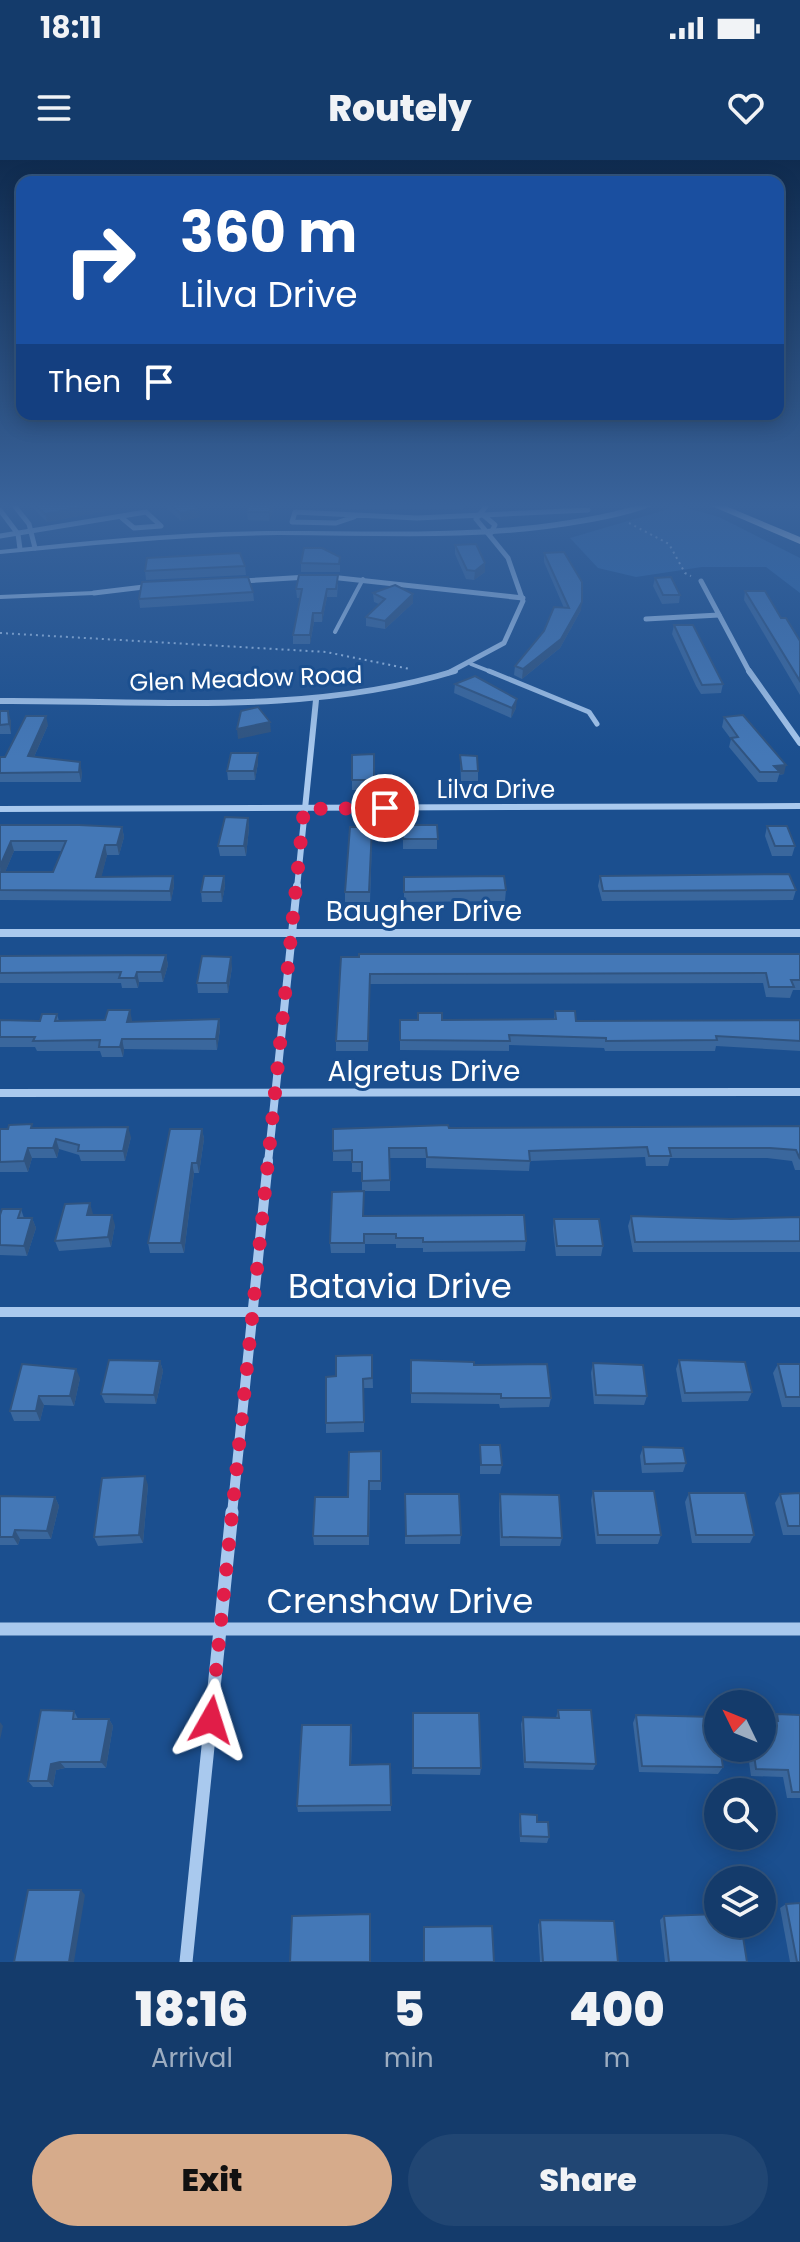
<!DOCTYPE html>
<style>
:root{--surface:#143b6b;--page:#214673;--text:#f1f3f6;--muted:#9dadc1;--line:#33557e;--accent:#d6ab8b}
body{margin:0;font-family:Poppins,sans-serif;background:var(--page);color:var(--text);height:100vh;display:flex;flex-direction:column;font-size:30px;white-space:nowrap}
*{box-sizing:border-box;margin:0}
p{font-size:26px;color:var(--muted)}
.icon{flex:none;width:44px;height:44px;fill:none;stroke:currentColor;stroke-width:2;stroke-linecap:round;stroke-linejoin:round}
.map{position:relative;height:1802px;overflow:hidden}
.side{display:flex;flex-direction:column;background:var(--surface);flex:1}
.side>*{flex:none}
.hud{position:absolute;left:16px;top:16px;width:768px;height:244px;border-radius:16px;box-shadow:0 4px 20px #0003,0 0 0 2px var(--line);background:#1a4fa0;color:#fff;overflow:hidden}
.needle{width:52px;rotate:313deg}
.controls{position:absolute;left:704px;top:1530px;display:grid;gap:16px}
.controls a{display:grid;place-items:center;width:72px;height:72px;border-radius:50%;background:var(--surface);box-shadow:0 4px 20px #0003,0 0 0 2px var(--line);font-size:40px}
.pin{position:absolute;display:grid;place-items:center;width:68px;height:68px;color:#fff;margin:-34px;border:4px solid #fff;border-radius:50%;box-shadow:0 2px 8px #0007}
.me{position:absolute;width:88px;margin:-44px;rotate:6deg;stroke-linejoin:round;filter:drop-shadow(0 0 6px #0008)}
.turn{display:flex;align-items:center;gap:28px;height:168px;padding:0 32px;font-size:36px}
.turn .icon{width:104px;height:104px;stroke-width:2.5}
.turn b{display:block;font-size:56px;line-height:68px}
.then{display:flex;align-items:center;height:76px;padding:0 32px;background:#0003;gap:16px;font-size:30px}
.eta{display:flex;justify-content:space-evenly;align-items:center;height:136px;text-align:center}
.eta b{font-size:48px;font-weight:800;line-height:56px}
.action{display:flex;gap:16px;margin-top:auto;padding:16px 32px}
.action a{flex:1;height:92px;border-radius:48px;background:var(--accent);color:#111;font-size:32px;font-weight:800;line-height:92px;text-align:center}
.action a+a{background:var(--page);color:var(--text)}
.status{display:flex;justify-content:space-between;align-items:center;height:56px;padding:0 40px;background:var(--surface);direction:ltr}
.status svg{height:22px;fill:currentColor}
header{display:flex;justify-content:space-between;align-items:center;height:104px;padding:0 32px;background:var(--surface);font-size:36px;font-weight:800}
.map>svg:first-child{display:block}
.green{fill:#2e69ad}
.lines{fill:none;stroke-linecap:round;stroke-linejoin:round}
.path{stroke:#a9c9ee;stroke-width:2;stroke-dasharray:2 4;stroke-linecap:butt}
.service-far1{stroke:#a9c9ee;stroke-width:4}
.service{stroke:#a9c9ee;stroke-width:5}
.minor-far4{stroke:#a9c9ee;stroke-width:5}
.minor-far3{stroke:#a9c9ee;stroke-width:6}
.minor-far2{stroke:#a9c9ee;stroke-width:8}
.minor-far1{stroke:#a9c9ee;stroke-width:10}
.minor{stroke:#a9c9ee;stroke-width:13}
.tertiary{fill:#a9c9ee;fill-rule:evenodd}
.primary{fill:#f0f6ff;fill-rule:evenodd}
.wall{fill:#3a679d;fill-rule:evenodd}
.shaded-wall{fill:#305480}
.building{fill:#4478b7;stroke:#305480;stroke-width:2}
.route{stroke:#e11d48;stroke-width:14;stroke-dasharray:0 25.2}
.labels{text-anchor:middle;stroke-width:6;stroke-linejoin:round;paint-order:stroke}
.far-street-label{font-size:24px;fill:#fff;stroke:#1b4f8f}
.street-label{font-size:28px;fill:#fff;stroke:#1b4f8f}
.near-street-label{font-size:34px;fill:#fff;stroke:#1b4f8f}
</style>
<div class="status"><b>18:11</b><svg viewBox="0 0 49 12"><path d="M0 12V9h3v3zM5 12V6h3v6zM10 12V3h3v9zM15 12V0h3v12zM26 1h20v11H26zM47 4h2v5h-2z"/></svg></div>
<header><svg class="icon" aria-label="menu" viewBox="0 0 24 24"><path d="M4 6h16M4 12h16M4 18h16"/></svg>Routely<svg class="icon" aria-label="heart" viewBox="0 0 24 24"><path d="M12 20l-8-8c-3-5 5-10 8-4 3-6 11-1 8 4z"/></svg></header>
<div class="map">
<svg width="800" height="1802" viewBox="0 0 800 1802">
<rect width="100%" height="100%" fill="#1b4f8f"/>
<polygon class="green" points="679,346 719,357 800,398 800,433 766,407 702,407 636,417 598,408 570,378"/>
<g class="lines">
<g class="path">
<polyline points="629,363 669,384 685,413 691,416"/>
<polyline points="0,473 326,492 410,509"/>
</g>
<g class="service-far1">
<polyline points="0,437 94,433"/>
<polyline points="335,472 363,419"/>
<polyline points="471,504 494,513"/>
</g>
<polyline class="service" points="489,511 589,552 597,564"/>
<g class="minor-far4">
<polyline points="13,344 29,364 35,388"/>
<polyline points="0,350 18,374 20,389"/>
<polyline points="482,354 495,365 491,373"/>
<polyline points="354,357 336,363 292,362 295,352 417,358 588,350"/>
<polyline points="0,376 146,352 161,366 134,368 122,358"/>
<polyline points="330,417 523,438"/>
<polyline points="242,421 308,417"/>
<polyline points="701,421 750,513"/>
<polyline points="94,433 152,426"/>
<polyline points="646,459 719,455"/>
<polyline points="448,513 504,483 523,441 508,398 476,359 488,344"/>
</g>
<g class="minor-far3">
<polyline points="749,511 800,583"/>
<path d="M0,541C151,540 308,556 455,511"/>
<polyline points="0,649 800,646"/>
<polyline points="297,728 316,540"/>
</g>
<g class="minor-far2">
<polyline points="0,773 800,773"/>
<polyline points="0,933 800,932"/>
<polyline points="268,1003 297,726"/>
</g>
<g class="minor-far1">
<polyline points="0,1152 800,1152"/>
<polyline points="232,1354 268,1001"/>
</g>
<g class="minor">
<polyline points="0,1469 800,1469"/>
<polyline points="186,1802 232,1352"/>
</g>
<path class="tertiary" d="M643,344H656C635,354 608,359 586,363C484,382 381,375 278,375C185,376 92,385 0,394V390C93,380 186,371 280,371C404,371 522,378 643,344Z"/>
<polygon class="primary" points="707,344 721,344 800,377 800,384"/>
</g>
<g class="wall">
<polygon points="29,344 142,344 47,362"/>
<polygon points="162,344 194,344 200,357 181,361"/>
<polygon points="249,344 275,344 269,361 248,360 247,352"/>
<polygon points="292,344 466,344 463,349 349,349"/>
<polygon points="514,344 577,344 515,346"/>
<polygon points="455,385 485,412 474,420 466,419 455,394"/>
<polygon points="544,393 581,450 560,488 522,519 514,515 515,506 564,448 544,402"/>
<polygon points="340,397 340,412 301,412 301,403"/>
<polygon points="245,406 246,415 146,420 145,411"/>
<polygon points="655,418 680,435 679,443 662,444 653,426"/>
<polygon points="338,424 337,437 327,437 322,462 314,462 310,484 293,484 293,475 300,438 297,438 296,429"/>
<polygon points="745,431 781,458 800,481 800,535 744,440"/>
<polygon points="253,432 254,441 140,448 139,439"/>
<polygon points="373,433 413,443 385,469 366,466 366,457 379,444 374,442"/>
<polygon points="674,465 723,524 721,533 701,534 696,526 672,474"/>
<polygon points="455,524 516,548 511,558 454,533"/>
<polygon points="0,551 11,561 11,574 0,574"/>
<polygon points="724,557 784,614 779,615 777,622 758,622 729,587 731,579 722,567"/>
<polygon points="48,565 34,597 82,612 81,622 0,622 0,597 5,597"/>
<polygon points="258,593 258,603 255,620 228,620 227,611"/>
<polygon points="374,594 375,630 352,630 352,595"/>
<polygon points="460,595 478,611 478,621 461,621"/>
<polygon points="248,658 249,668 246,696 220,696 218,686"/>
<path d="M0,665L122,667L124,677L119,695H107L101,717L173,716L174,726L171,741L0,740ZM14,691H62L53,712H5Z"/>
<rect x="403" y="665" width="34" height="24"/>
<polygon points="767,666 795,686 792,696 772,696 765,676"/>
<polygon points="372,677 370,742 345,742 345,732"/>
<polygon points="224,716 225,726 222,742 202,742 201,732"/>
<polygon points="600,716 796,730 793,740 602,741 598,726"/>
<polygon points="404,717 506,730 505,741 404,742"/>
<polygon points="800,794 800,830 793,830 790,838 766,837 763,823 370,824 368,891 336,891 336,881 341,797"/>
<polygon points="166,795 168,805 163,822 139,822 138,828 122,828 121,823 0,823 0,796"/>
<polygon points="232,807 228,833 198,833 197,823"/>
<polygon points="555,851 576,861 800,860 800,891 716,886 715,891 605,891 604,888 509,885 509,891 400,890 400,860 554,859"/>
<polygon points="57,854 59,861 132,860 132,862 219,859 220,869 217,890 124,889 123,897 102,897 100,891 37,891 35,887 0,887 0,860 40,861"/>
<polygon points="800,966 800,1010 795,1010 792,1001 767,998 670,998 668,1006 646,1006 645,997 530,1001 529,1011 426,1008 426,998 390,998 390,1031 362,1031 362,1012 352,1012 352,1001 333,1001 333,991 449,968"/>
<polygon points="34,968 131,977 125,1001 81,1001 79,995 59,989 57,998 32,998 28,1012 0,1012 0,969"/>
<polygon points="202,969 204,979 199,1013 194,1013 184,1093 150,1093 148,1083"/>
<polygon points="90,1043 92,1055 115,1065 111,1087 59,1091 55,1081"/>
<polygon points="21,1049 24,1058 32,1058 36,1068 27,1096 0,1095 0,1055"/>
<polygon points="364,1056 526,1081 525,1091 423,1092 423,1088 396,1088 396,1084 365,1084 365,1093 331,1093 330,1083"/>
<polygon points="631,1056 731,1059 800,1057 800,1092 633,1092 628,1066"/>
<polygon points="554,1059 603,1086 601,1096 556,1096 553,1069"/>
<polygon points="372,1195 373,1228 364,1228 364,1272 326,1273 326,1263 336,1216"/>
<polygon points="411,1200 474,1205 551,1238 549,1247 500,1248 499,1244 411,1243"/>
<polygon points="679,1200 752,1232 748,1241 682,1242 676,1209"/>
<polygon points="160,1201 163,1211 156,1244 105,1243 101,1234"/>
<polygon points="593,1203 647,1236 644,1245 594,1244 591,1213"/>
<polygon points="22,1204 80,1218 74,1246 44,1245 40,1261 14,1261 10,1251"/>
<polygon points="778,1204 800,1204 800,1247 782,1247 773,1213"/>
<polygon points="480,1285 502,1305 500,1314 480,1314"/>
<polygon points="643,1287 686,1303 683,1312 642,1313 640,1296"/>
<polygon points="381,1291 381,1330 370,1330 369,1385 314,1385 313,1376 348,1337"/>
<polygon points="148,1325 143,1383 98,1386 94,1377"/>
<polygon points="593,1331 661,1375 658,1384 596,1384 591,1340"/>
<polygon points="689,1333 754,1375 750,1383 692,1383 685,1342"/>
<polygon points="800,1333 800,1375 783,1375 775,1343 780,1334"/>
<polygon points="405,1334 461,1375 460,1384 405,1384"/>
<polygon points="500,1334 562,1378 560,1386 500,1386 499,1343"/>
<polygon points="0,1336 55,1337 59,1346 51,1379 20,1379 18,1385 0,1385"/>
<polygon points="558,1550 596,1604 593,1610 524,1608 521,1564 523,1557 556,1558"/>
<polygon points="74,1551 78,1559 109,1559 113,1566 106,1608 65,1608 56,1610 53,1627 33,1627 28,1621"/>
<polygon points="413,1553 481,1608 480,1615 412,1614"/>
<polygon points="777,1554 800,1555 800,1638 787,1638 783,1617 751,1616 747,1588 762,1588 772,1561"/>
<polygon points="636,1555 723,1607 718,1614 639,1612 633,1563"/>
<polygon points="352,1572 351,1605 390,1604 391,1651 298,1652 297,1646"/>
<polygon points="520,1654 537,1662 549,1677 547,1683 520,1682 519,1660"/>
<polygon points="786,1744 800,1802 790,1802 780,1748"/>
<polygon points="664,1756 747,1802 665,1802 660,1760"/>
<polygon points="540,1760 618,1802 540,1802 538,1765"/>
</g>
<g class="shaded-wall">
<polygon points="98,344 142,344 47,362 45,354"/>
<polygon points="272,344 275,344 269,361 269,352"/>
<polygon points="199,349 200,357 181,361 180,353"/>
<polygon points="485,403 485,412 474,420 475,411"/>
<polygon points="327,429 327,437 322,462 322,453"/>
<polygon points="413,434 413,443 385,469 385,461"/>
<polygon points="582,442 581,450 560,488 522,519 523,509"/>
<polygon points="313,453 314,462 310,484 310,475"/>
<polygon points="517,539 516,548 511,558 512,548"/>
<polygon points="8,551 11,561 11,574 9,564"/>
<polygon points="46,556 48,565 30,606 28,596"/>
<polygon points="270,562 271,572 238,579 237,569"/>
<polygon points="258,593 258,603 255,620 254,611"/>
<polygon points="80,602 82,612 81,622 79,612"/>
<polygon points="786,605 784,614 779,615 780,612 774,606"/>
<polygon points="248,658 249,668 246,696 244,686"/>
<polygon points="122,667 124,677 119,695 117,685"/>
<polygon points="11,681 14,691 1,722 0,706"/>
<polygon points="105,685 107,695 99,727 96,717"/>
<polygon points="173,716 174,726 171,741 170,731"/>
<polygon points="224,716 225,726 222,742 221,732"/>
<polygon points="166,795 168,805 163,822 161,812"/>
<polygon points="231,797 232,807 228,833 227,823"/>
<polygon points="137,812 139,822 138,828 135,818"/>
<polygon points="130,850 132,860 129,873 127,862"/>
<polygon points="219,859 220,869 217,890 216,879"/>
<polygon points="122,879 124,889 123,897 120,887"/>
<polygon points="128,967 131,977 125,1001 123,991"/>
<polygon points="202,969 204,979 199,1013 197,1003"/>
<polygon points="56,979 59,989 57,998 53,988"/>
<polygon points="28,988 32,998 28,1012 24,1001"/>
<polygon points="192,1003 194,1013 184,1093 181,1083"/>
<polygon points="90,1043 93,1054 90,1065 87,1055"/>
<polygon points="112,1055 115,1065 111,1087 108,1077"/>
<polygon points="32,1058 36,1068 27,1096 24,1086"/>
<polygon points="160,1201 163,1211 156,1244 154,1235"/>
<polygon points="76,1209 80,1218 74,1246 70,1236"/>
<polygon points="39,1236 44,1245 40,1261 36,1251"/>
<polygon points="145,1316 148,1325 143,1383 139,1375"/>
<polygon points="55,1337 59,1346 51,1379 47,1371"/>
<polygon points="15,1370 20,1379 18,1385 13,1377"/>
<polygon points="109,1559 113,1566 106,1608 101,1602"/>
<polygon points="0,1562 3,1566 0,1580"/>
<polygon points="60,1602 65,1608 56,1610 53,1627 48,1621 51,1604"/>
<polygon points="81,1730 85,1735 74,1802 69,1802"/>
</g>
<g class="building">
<polygon points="35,344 98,344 45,354"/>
<polygon points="170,344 194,344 199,349 180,353"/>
<polygon points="249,344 272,344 269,352 247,352"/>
<polygon points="476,384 485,403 475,411 467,410 455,385"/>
<polygon points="304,388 322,388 340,397 339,404 301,403"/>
<polygon points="564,392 582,422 582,442 561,479 523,509 515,506 544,471 554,447 569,448 544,393"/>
<polygon points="240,393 245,406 145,411 147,398"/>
<polygon points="299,415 338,415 336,429 327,429 322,453 313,453 310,475 293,475 302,429 296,429"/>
<polygon points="248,417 253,432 139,439 142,422"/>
<polygon points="671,417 680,435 663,435 655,418"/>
<polygon points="395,425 413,434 385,461 366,457 385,439 373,433"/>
<polygon points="745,431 765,431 781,458 786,458 800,481 800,521"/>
<polygon points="674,465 693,465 723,524 702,525 698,517"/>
<polygon points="475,516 517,539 512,548 455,524"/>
<polygon points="258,547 270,562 237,569 241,551"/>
<polygon points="0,551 8,551 9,564 0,565"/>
<polygon points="743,555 786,605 774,606 780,612 760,612 731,578 738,577 724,557"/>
<polygon points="26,556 46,556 28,596 80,602 79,612 0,613 0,597 5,597"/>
<polygon points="231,593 258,593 254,611 227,611"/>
<polygon points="374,594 374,620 352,620 352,595"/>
<polygon points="460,595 477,596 478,611 462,611"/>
<polygon points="225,657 248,658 244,686 218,686"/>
<polygon points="0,665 79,665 122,667 117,685 105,685 96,717 173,716 170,731 0,730 0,712 53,712 66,681 11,681 0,706"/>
<polygon points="403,665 437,665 438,679 403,679"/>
<polygon points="767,666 787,666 795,686 775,686"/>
<polygon points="350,667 372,667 369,732 345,732"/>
<polygon points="789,714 796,730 603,731 600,716"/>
<polygon points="204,716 224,716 221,732 201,732"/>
<polygon points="504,716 506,730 404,732 404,717"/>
<polygon points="359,794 800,794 800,820 791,820 794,827 769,827 766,813 370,814 368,881 336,881 341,797 359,797"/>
<polygon points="166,795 161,812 137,812 135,818 119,818 121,812 0,813 0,796"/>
<polygon points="202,796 231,797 227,823 197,823"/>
<polygon points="108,850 130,850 127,862 219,859 216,879 122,879 120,887 99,887 100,880 33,881 35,877 0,877 0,860 40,861 42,854 57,854 55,861 105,860"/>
<polygon points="555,851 575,851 576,861 800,860 800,881 716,876 717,880 606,881 606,878 509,875 510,881 400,880 400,860 418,860 418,853 442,853 442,860 556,859"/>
<polygon points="32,964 31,968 128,967 123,991 78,991 79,985 56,979 53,988 28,988 24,1001 0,1002 0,969 8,969 9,965"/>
<polygon points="448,965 449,968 800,966 800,999 796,990 770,988 669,988 671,996 649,996 647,987 529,991 530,1001 427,997 426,988 389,988 390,1020 362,1021 362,1002 352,1002 352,990 333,991 333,969"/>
<polygon points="170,969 202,969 197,1003 192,1003 181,1083 148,1083"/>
<polygon points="364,1031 363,1056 524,1055 526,1081 423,1082 423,1078 396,1078 396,1074 364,1074 364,1083 330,1083 332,1032"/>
<polygon points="90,1043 87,1055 112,1055 108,1077 55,1081 65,1044"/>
<polygon points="2,1049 21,1049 18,1058 32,1058 24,1086 0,1085 0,1055"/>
<polygon points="631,1056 731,1059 800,1057 800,1081 635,1082"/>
<polygon points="554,1059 599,1059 603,1086 557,1086"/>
<polygon points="372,1195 372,1218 363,1219 364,1262 326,1263 326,1217 336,1216 336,1196"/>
<polygon points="109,1200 160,1201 154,1235 101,1234"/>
<polygon points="411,1200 474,1202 474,1205 547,1204 551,1238 501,1238 501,1234 411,1233"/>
<polygon points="679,1200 745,1202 752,1232 685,1233"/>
<polygon points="593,1203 643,1205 647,1236 596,1235"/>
<polygon points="22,1204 76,1209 70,1236 39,1236 36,1251 10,1251"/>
<polygon points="778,1204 800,1204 800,1237 786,1237"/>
<polygon points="480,1285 500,1285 502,1305 481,1305"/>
<polygon points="643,1287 683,1288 686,1303 645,1304"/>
<polygon points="381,1291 381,1321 369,1321 368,1376 313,1376 315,1337 348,1337 349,1292"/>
<polygon points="145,1316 139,1375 94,1377 102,1318"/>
<polygon points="593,1331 654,1331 661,1375 598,1375"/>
<polygon points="689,1333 745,1333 754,1375 696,1375"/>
<polygon points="800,1333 800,1366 788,1366 780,1334"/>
<polygon points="405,1334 459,1334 461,1375 406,1376"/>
<polygon points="500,1334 559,1335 562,1378 502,1377"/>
<polygon points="0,1336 55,1337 47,1371 15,1370 13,1377 0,1377"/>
<polygon points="41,1550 74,1551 73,1559 109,1559 101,1602 60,1602 51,1604 48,1621 28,1621"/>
<polygon points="558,1550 591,1550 596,1604 525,1602 523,1557 559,1558"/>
<polygon points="413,1553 479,1553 481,1608 413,1608"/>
<polygon points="777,1554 800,1555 800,1632 792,1632 788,1610 756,1609 753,1588 762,1588 762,1560 778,1561"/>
<polygon points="636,1555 715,1557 718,1578 718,1588 720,1588 723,1607 642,1606"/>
<polygon points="302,1565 351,1565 350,1605 390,1604 391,1645 297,1646"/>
<polygon points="520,1654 537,1655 537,1662 548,1662 549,1677 521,1676"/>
<polygon points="28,1730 81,1730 69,1802 14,1802"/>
<polygon points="800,1743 800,1802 797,1802 786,1744"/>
<polygon points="370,1754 370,1802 290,1802 292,1756"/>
<polygon points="718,1754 718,1764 741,1764 747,1802 669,1802 664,1756"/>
<polygon points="540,1760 614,1761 618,1802 543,1802"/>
<polygon points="492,1766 494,1802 424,1802 424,1767"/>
</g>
<linearGradient id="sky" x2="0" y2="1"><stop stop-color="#0f2b4f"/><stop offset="0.58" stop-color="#39639b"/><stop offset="1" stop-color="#39639b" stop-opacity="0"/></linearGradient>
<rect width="800" height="596" fill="url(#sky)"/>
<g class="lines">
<polyline class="route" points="211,1560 304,649 385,648"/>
</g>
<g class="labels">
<g class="far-street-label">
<text transform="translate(246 519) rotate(-2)" y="8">Glen Meadow Road</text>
<text x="496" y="638">Lilva Drive</text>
</g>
<g class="street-label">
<text x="424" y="761">Baugher Drive</text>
<text x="424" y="921">Algretus Drive</text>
</g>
<g class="near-street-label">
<text x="400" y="1138">Batavia Drive</text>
<text x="400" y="1453">Crenshaw Drive</text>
</g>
</g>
</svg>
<div class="controls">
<a><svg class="needle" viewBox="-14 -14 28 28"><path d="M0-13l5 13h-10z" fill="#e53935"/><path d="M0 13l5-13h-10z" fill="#9dadc1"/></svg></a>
<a><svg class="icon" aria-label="search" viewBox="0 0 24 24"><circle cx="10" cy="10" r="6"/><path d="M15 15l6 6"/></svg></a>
<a><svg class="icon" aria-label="layers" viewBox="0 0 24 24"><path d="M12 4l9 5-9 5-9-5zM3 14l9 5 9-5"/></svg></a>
</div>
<div class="pin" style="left:385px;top:648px;background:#d93025"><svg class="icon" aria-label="arrive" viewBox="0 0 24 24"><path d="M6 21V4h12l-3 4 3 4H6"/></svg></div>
<svg class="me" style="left:211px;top:1560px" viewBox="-20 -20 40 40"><path d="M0-17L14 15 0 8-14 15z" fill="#e11d48" stroke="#fff" stroke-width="4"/></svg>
<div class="hud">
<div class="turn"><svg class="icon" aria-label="right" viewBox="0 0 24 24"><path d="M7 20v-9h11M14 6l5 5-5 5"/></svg><div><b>360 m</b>Lilva Drive</div></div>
<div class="then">Then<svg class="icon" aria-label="arrive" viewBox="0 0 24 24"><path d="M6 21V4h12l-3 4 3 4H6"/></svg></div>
</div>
</div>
<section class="side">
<div class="eta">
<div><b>18:16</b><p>Arrival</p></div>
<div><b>5</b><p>min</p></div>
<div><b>400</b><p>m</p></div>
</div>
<div class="action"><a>Exit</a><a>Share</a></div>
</section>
